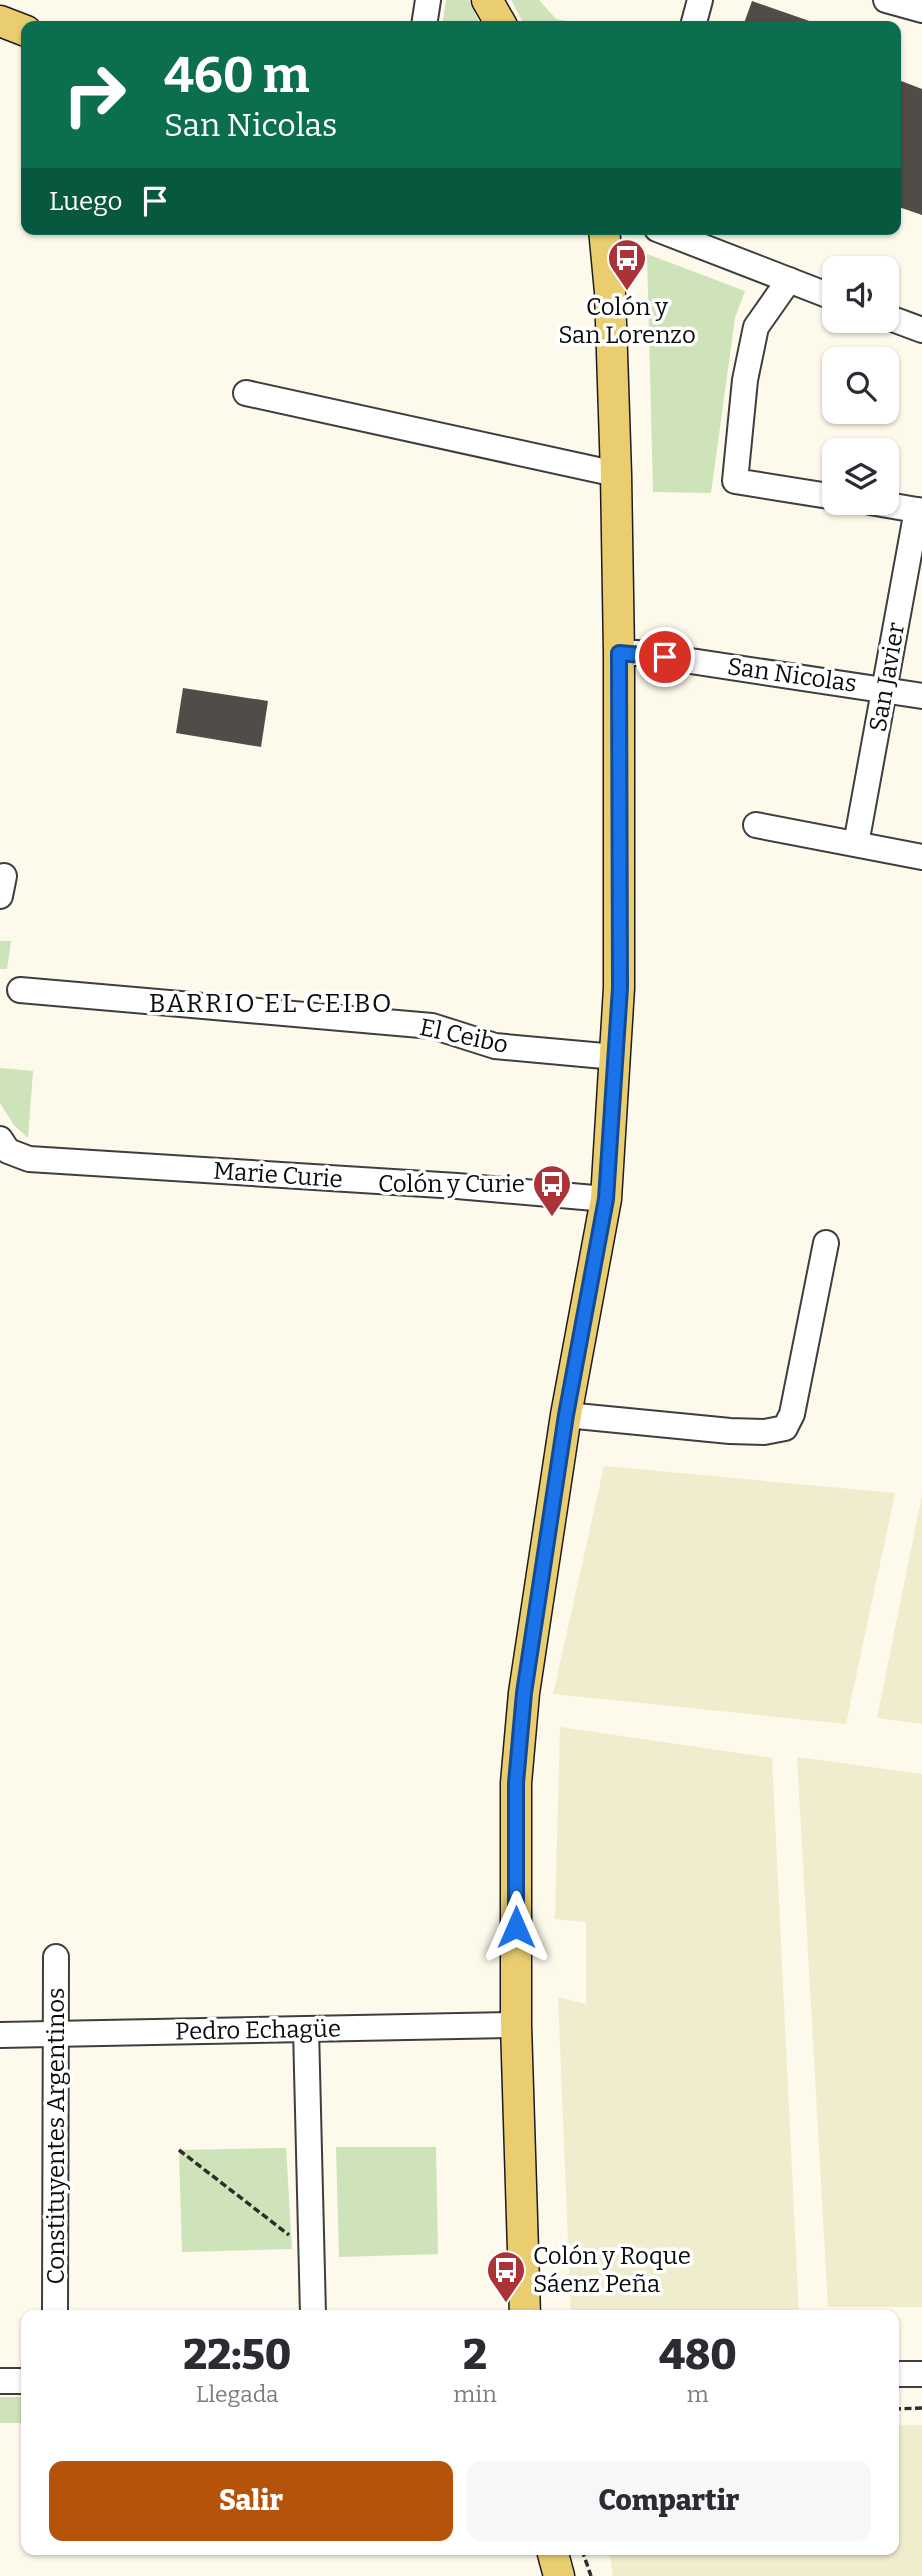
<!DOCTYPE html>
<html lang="es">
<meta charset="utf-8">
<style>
:root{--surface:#fff;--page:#f7f7f7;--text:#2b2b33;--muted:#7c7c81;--accent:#b45309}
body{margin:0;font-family:Bitter,serif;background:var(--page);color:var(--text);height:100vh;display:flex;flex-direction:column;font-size:26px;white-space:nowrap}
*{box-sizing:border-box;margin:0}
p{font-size:23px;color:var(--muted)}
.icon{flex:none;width:38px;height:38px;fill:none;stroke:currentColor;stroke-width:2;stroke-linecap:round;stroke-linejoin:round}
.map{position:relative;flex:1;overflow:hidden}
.details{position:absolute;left:21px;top:2310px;width:878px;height:245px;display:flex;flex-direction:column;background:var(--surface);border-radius:14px;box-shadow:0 2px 5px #0004}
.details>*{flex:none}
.guide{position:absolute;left:21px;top:21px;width:880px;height:214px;border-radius:14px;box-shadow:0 2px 5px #0004;background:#0b6e4f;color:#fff;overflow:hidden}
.fabs{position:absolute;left:822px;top:256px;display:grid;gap:14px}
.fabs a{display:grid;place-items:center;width:77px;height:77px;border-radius:14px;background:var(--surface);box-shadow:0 2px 5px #0004;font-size:35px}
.pin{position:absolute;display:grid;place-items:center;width:60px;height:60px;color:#fff;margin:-30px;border:4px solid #fff;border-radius:50%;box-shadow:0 2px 7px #0007}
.me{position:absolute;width:77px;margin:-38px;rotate:0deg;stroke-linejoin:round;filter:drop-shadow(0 0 5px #0008)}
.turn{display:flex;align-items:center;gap:24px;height:147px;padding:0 28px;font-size:32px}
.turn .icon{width:91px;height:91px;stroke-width:2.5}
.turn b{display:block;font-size:49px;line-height:60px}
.then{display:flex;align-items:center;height:66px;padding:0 28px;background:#0003;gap:14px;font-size:26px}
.eta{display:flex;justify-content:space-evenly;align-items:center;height:119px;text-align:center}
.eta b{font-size:42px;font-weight:800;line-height:49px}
.cta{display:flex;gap:14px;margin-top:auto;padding:14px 28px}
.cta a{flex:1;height:80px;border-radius:14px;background:var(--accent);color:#fff;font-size:28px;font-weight:800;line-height:80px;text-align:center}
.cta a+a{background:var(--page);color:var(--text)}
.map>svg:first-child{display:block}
.farmland{fill:#f0edce}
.green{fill:#cee3b9}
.building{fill:#524c49}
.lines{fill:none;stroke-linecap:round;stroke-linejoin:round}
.minor-casing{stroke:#3e3e3e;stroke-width:28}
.major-casing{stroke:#1c1c1c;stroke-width:33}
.path{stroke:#2d2d2d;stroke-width:3.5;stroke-dasharray:7 3.5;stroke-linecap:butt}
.minor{stroke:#fff;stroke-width:24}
.major{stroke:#e9cd6f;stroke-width:30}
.route-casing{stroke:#114b97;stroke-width:18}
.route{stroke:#1a73e8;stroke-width:12}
.labels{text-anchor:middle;stroke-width:7;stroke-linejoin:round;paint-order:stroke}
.poi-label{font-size:24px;fill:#0b0b0b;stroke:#fff}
.street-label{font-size:24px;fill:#0b0b0b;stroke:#fff}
.neighbourhood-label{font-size:26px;letter-spacing:2px;fill:#0b0b0b;stroke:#fff}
</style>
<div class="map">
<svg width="922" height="2576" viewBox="0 0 922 2576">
<rect width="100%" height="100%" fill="#fdf9eb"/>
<g class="farmland">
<polygon points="604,1466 895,1493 846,1724 553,1694"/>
<polygon points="922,1495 922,1724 877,1718"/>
<polygon points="560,1727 772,1758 799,2315 571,2315 558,1997 586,2004 586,1922 555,1919"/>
<polygon points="797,1757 922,1774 922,2307 828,2307"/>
<polygon points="894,2425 922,2425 922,2576 613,2576 609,2550 894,2550"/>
</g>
<g class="green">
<polygon points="446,0 469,0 481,26 442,26"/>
<polygon points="511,0 539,0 556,19 591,26 525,26"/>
<polygon points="647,254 745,291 735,318 711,493 653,492"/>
<polygon points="0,941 11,941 7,969 0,969"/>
<polygon points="0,1068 33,1071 28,1138 14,1125 0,1103"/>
<polygon points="336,2147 436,2147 438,2254 339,2257"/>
<polygon points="286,2148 292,2249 182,2252 179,2150"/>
<rect x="0" y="2397" width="26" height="26"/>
</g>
<g class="building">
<polygon points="752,1 818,24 818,26 743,26"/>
<polygon points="896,79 922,89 922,215 896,206"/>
<polygon points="183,688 268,701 261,747 176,733"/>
</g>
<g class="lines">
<defs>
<g id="minor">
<polyline points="886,0 922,10"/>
<polyline points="424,26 428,0"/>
<polyline points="693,26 700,0"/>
<polyline points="657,229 835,298"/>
<polyline points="789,280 756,327 745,380 735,481 835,497"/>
<polyline points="887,317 922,330"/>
<polyline points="246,393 616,474"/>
<polyline points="870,502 922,511"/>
<polyline points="619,653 638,653 922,696"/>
<polyline points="756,825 922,857"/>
<polyline points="856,844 917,510"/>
<polyline points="0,896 4,876"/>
<polyline points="20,990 432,1026 495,1046 615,1057"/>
<polyline points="0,1139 8,1151 29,1159 457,1186 606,1199"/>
<polyline points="566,1415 730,1431 764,1432 785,1428 792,1414 826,1243"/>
<polyline points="306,2029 313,2315"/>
<polyline points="0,2035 516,2025"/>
<polyline points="55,2315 56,1957"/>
<polyline points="894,2374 922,2374"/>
<polyline points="0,2381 26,2381"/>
</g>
<g id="major">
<polyline points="487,0 502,26"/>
<polyline points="0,21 26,31"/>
<polyline points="525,2315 516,2025 516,1783 524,1693 566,1415 606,1199 619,988 619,653 616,474 610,292 604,229"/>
<polyline points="552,2550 559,2576"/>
</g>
</defs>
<use href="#minor" class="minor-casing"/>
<use href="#major" class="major-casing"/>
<g class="path">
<polyline points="179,2150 289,2235"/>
<polyline points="894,2409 922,2408"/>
<polyline points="582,2550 591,2576"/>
</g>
<use href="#minor" class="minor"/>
<use href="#major" class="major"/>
</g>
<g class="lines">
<defs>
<polyline id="route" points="516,1927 516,1783 524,1693 566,1415 606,1199 620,988 619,653 665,657"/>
</defs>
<use href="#route" class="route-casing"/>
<use href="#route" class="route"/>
</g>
<defs>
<symbol id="bus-pin" viewBox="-11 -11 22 30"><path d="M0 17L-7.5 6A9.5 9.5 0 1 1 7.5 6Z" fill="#ab3337" stroke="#fff"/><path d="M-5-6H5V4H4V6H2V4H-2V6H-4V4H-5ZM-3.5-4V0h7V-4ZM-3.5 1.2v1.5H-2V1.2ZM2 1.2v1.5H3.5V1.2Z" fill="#fff"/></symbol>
</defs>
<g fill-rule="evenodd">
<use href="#bus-pin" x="605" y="236" width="44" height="60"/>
<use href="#bus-pin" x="530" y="1162" width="44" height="60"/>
<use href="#bus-pin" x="484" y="2248" width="44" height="60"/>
</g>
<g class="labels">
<g class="poi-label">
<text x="627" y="315">Colón y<tspan x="627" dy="28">San Lorenzo</tspan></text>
<text x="525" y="1192" text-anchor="end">Colón y Curie</text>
<text x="533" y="2264" text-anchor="start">Colón y Roque<tspan x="533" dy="28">Sáenz Peña</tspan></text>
</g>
<g class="street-label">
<text transform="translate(792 675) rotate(8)" y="8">San Nicolas</text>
<text transform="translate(887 677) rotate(-80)" y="8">San Javier</text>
<text transform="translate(464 1036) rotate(12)" y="8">El Ceibo</text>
<text transform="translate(278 1175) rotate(4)" y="8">Marie Curie</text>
<text transform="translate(258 2030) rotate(-1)" y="8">Pedro Echagüe</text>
<text transform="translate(56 2136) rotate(-90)" y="8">Constituyentes Argentinos</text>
</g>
<g class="neighbourhood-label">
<text x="271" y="1012">BARRIO EL CEIBO</text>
</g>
</g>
</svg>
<div class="fabs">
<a><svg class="icon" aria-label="sound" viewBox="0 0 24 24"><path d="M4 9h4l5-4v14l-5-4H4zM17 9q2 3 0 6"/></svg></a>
<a><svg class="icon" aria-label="search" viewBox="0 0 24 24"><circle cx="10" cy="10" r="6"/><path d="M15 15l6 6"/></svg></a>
<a><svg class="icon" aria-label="layers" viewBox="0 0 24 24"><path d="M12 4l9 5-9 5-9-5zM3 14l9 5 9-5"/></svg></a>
</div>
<div class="pin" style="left:665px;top:657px;background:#d93025"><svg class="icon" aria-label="arrive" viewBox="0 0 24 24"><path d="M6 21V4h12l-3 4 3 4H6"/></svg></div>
<svg class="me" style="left:516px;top:1927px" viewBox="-20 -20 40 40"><path d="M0-17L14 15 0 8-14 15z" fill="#1a73e8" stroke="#fff" stroke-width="4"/></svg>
<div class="guide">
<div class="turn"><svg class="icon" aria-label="right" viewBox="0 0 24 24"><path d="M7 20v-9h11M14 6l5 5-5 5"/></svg><div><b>460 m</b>San Nicolas</div></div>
<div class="then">Luego<svg class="icon" aria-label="arrive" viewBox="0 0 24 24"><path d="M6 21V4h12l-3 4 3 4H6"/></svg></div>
</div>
<section class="details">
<div class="eta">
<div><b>22:50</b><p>Llegada</p></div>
<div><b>2</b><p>min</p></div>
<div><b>480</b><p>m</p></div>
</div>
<div class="cta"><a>Salir</a><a>Compartir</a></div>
</section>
</div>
